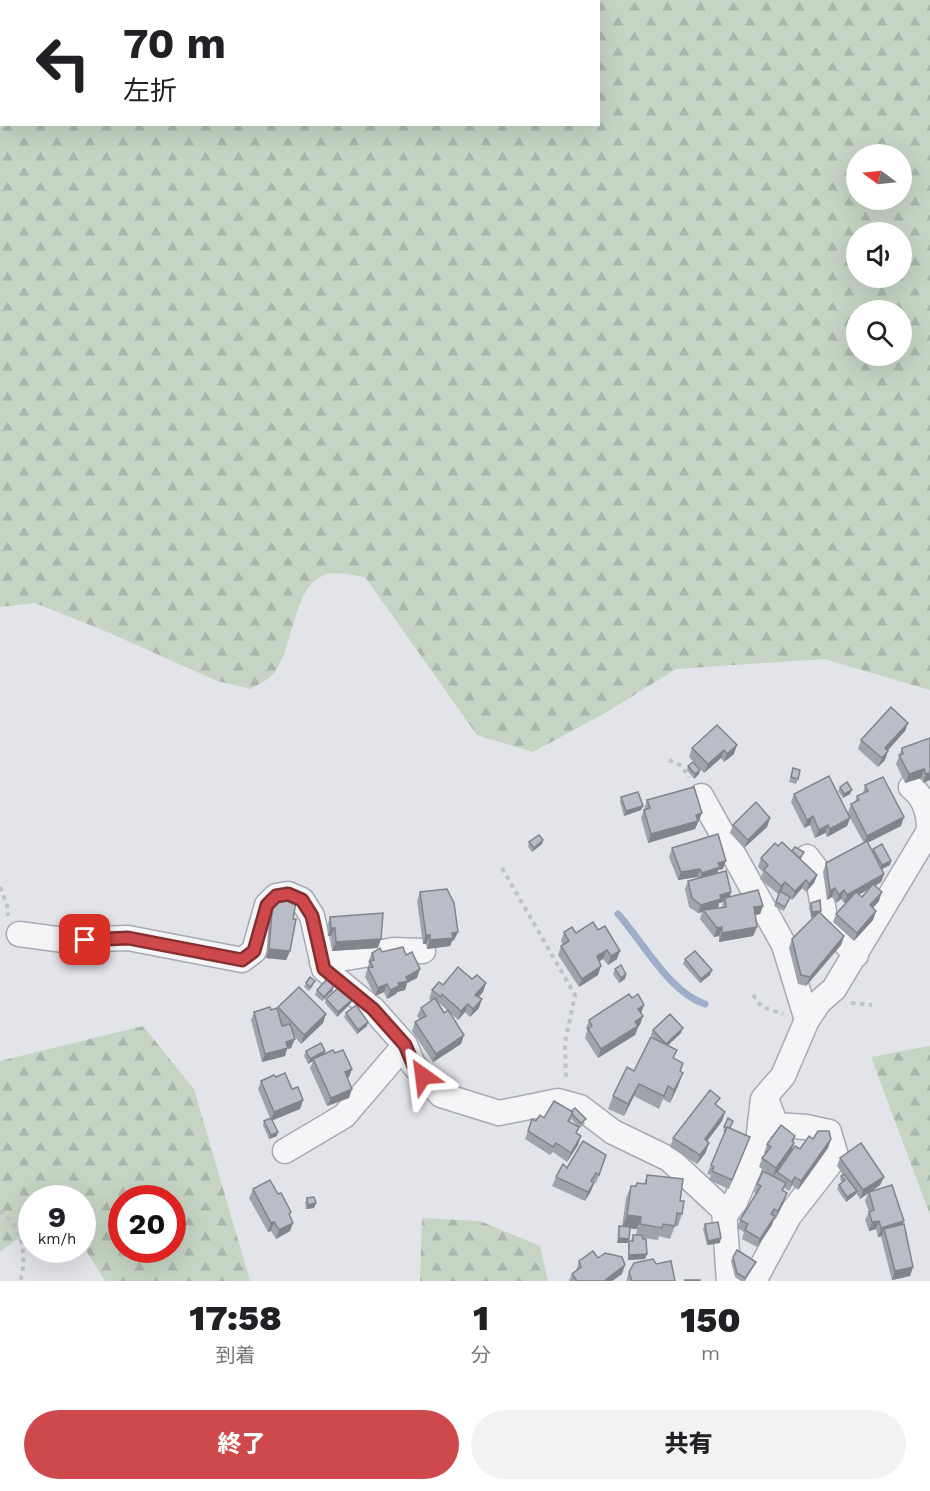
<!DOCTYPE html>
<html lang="ja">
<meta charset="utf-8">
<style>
:root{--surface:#fff;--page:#f2f2f2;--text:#202124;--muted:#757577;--accent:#cd494c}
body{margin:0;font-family:"Work Sans","Noto Sans JP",sans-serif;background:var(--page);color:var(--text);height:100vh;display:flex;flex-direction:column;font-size:22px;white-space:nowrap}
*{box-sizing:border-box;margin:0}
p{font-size:20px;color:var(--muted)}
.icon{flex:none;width:33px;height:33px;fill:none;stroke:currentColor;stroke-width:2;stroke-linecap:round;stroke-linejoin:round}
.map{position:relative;height:1281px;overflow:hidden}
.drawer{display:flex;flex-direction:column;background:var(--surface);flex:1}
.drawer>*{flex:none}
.banner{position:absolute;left:0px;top:0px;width:600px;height:126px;box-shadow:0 6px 24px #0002;background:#fff;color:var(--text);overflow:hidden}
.needle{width:39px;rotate:285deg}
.tools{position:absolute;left:846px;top:144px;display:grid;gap:12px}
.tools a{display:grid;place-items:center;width:66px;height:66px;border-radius:50%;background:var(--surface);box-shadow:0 6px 24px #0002;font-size:30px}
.speed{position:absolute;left:18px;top:1185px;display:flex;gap:12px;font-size:30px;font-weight:700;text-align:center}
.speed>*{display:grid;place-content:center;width:78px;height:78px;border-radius:50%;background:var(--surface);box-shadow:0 6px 24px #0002;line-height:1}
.speed small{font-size:15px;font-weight:400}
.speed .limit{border:9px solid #d22;background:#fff;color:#111}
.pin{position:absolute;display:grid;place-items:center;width:51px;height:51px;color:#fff;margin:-26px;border-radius:12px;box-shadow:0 3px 9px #0006}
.me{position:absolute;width:66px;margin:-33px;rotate:329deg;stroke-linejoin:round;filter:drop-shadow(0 0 4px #0008)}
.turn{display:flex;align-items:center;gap:21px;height:126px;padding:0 24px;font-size:27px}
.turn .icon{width:78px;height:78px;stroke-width:2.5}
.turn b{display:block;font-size:42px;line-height:51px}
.eta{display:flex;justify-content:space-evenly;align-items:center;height:102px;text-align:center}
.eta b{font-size:36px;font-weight:800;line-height:42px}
.primary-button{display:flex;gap:12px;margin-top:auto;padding:12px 24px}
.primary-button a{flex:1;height:69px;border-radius:36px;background:var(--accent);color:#fff;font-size:24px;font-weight:800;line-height:69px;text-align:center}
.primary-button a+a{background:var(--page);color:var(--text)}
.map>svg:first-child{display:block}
.forest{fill:url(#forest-firs);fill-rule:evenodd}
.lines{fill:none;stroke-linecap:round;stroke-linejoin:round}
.stream{stroke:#9dadca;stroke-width:7}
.minor-casing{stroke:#a7aab4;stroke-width:27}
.path{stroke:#c0c2c9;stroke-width:4;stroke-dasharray:4.5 4.5;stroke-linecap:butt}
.minor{stroke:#f5f5f8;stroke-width:24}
.wall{fill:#9fa3ab;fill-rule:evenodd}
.shaded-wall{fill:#82848b}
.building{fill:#b9bdc7;stroke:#82848b;stroke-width:1.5}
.route-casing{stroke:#852f31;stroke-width:15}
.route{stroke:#cd494c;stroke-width:10}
</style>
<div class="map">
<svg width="930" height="1281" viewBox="0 0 930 1281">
<defs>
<pattern id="forest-firs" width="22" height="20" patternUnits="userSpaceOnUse" patternTransform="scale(1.5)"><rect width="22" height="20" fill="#c5d4c3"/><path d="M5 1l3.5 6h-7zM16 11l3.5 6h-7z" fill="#a9b6a9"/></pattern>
</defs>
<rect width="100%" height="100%" fill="#e2e4ea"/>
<g class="forest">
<path d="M0,0H930V690L824,659L676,669L607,712L533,752L477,735L365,577C356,576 346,573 337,573C292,572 296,646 274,673C269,680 258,684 251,689L217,681L105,631L35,603L0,607ZM2,2H598V124H2ZM856,154H902V200H856ZM856,232H902V278H856ZM856,310H902V356H856Z"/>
<path d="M143,1026L194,1089L250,1281H105L83,1246L82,1198H32L31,1239L16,1240L0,1252V1061ZM122,1198H172V1250H122Z"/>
<polygon points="930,1046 930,1215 871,1057"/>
<polygon points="422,1218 480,1221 540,1246 548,1281 420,1281"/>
</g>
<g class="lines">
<path class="stream" d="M618,914C643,942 670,993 705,1004"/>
<defs>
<g id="minor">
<polyline points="701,796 784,945 807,1020"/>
<polyline points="807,857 816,869 826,922 856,955"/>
<polyline points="19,934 64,940 128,938 242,960 254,951 267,905 276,896 288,894 302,900 312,916 324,969 373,1009 405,1045 413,1064 441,1095 499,1113 558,1101 580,1107 613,1132 669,1159 724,1210 729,1281"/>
<polyline points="322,962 394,950 423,951"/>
<polyline points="285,1151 344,1116 405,1045"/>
<path d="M725,1215L735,1202L757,1150L763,1099L783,1076L807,1020L819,1002L834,989L929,831C929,813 925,798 911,787"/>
<polyline points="754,1281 789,1216 836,1156 829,1132 806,1127 776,1125 768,1104"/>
</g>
</defs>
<use href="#minor" class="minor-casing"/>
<g class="path">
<polyline points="669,760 682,766 689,778"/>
<polyline points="502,868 575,995 565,1042 566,1081"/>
<polyline points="0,887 7,905 8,916"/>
<polyline points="753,995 762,1007 783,1014"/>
<polyline points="851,1003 872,1005"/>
<path d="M0,1211C22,1226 28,1256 20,1281"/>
</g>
<use href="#minor" class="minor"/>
</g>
<g class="wall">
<polygon points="908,723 905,731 887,751 885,760 878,767 858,749 861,740"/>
<polygon points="717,725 734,754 724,762 721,758 704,773 689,757 692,748"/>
<polygon points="930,738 930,780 923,783 921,778 905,783 896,764 902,748"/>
<polygon points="688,766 699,774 694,779 687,770"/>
<polygon points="793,768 798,779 796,784 789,782"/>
<path d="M865,785L901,826L868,843L872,851L873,849L890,865L882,869L884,874L881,882L875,886L879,901L873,908L876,911L873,920L854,941L833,922L836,914L847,901L844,903L841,899L836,903L832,897L827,900L823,872L826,863L864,843L850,818L847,826L827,837L825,833L815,838L810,825L804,828L791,802L794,794L848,813L851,804L855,802L857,796L863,793ZM869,889L862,897L859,895Z"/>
<polygon points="840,787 850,794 843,798 838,791"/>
<polygon points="621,797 643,806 641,810 624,816 620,802"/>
<polygon points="647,800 702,813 695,829 648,843 641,818"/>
<polygon points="770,818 767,827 744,848 730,833 733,825"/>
<polygon points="529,842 542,844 532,852 528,847"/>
<polygon points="778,846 792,851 802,857 801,859 817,875 814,883 806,892 802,888 792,900 789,898 784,911 774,906 780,892 778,894 760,879 763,872 758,867 761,858"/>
<path d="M672,848L723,869L718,870V873L731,892L730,897L763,906L760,914L755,915L757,927L753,936L719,942V936L714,937L700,919L702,912L698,913L689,907L685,889L688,881L697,878V877L678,880L669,857ZM723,902L722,908H718L719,903Z"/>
<polygon points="420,892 458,932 454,940 452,941 450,946 427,949 426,944 423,944 417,901"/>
<polygon points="273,900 293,919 290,951 286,960 266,958 270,909"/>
<polygon points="811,903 844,936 841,945 806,986 798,984 789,948 792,939 815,916 811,917 809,907"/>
<polygon points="330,917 378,948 332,951 331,936 328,936 327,926"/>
<polygon points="593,922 617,959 608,965 603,959 599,961 598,975 579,987 558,955 561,946 563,945 561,941 564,932 576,933"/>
<polygon points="382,952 417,978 407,983 405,990 397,992 396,994 387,999 384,992 375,996 365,977 369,963 368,962 372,953"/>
<polygon points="685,959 712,970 710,975 700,983 683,964"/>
<polygon points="615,969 626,974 625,979 619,983 613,974"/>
<path d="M472,979L486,983L483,992L479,997V1008L470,1017L465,1012L458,1020L449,1012L464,1035L461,1044L433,1062L412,1031L415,1022L420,1020L417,1016L421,1008L431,1000L429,999L432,990L443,985ZM439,1003L447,1010L444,1013L438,1004Z"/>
<polygon points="315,981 313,986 309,991 304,987 306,983"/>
<polygon points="317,990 333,990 322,1001 315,995"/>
<polygon points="632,998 644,1005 641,1013 643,1016 635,1035 598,1058 585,1038 587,1031 586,1028 589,1020"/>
<polygon points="326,999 351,1003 337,1017 325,1003"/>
<polygon points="278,1007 326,1014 323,1023 301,1044 294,1036 291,1048 287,1049 285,1056 262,1062 251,1020 254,1012 277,1009"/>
<polygon points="346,1013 367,1026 357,1034 344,1017"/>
<polygon points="653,1030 681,1033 668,1045 680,1071 678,1086 670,1103 663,1099 659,1109 634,1096 624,1116 608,1109 613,1096 634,1071 656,1039 651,1035"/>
<polygon points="306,1051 324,1054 335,1053 352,1069 349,1077 347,1078 349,1098 327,1106 310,1068 313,1061 308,1064 304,1056"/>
<polygon points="276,1077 292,1089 303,1100 300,1109 272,1120 277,1136 269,1139 263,1125 264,1121 270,1118 258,1089 261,1081"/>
<polygon points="554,1101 585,1123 580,1128 571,1119 570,1122 577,1133 581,1136 578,1145 567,1162 553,1152 550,1155 525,1139 532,1119 536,1121 544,1118"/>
<polygon points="717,1105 725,1112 722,1121 707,1141 706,1152 697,1164 670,1147 673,1138"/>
<polygon points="728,1118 730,1128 750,1137 729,1189 709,1180 711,1175 707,1174 725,1132 723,1131"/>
<polygon points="795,1136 791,1152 800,1149 813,1139 831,1139 828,1148 798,1190 792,1185 789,1191 784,1188 783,1191 784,1202 775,1220 774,1219 772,1225 757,1247 742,1239 744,1232 737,1228 740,1220 756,1194 754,1192 757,1184 768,1173 759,1167 762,1158 766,1154 764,1153 767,1144"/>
<polygon points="606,1155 596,1183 593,1181 594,1183 591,1191 585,1201 552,1186 556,1177 567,1168"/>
<polygon points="840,1158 884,1177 880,1185 871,1192 903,1224 913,1267 910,1276 892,1280 881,1237 882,1236 878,1237 876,1229 869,1231 865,1220 869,1212 865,1201 868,1193 860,1199 856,1193 855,1195 846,1202 837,1189 839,1185 842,1182 840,1180 841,1176 843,1175 837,1166"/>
<polygon points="647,1175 680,1201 682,1214 678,1226 675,1226 670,1239 659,1236 658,1240 643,1238 645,1259 628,1260 628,1245 629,1241 631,1241 633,1235 636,1235 637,1229 630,1228 628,1243 617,1243 618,1231 619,1226 622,1227 626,1198 631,1186 635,1186 637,1183 644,1184"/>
<polygon points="253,1189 290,1216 293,1223 290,1231 276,1239 271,1231 268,1232 249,1198"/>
<polygon points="307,1198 316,1203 314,1208 306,1209 305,1203"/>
<polygon points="705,1224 720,1243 707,1245 703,1229"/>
<polygon points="733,1257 756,1262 754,1266 745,1281 741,1281 735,1277 731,1261"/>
<polygon points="598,1258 622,1274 612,1281 569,1281 572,1274 576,1271 579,1261"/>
<polygon points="656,1264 675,1281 626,1281 629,1272"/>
</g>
<g class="shaded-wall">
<polygon points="908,723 905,731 882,757 885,748"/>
<polygon points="737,745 734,754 724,762 727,754"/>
<polygon points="724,750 721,758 704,773 708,764"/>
<polygon points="888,751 885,760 878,767 882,758"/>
<polygon points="924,769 921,778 905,783 909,774"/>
<polygon points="700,770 699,774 694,779 695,774"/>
<polygon points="930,773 930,780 923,783 926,774"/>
<polygon points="852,790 850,794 843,798 844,794"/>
<polygon points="643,806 641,810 624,816 626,811"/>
<polygon points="702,813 695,829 648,843 651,834"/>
<polygon points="813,816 810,825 804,828 807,820"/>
<polygon points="904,817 901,826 864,844 867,836"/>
<polygon points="770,818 767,827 744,848 748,840"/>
<polygon points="850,818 847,826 827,837 830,829"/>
<polygon points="828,825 825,833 815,838 819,830"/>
<polygon points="543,840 542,844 532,852 534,848"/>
<polygon points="726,861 723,869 718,870 717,875 699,881 702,873 718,863"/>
<polygon points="891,861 890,865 880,870 882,865"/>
<polygon points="700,869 697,877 678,880 681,872"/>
<polygon points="884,874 881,882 844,903 847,895"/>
<polygon points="817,875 814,883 806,892 809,884"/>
<polygon points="806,880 802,888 792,900 795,891"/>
<polygon points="785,882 782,890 778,894 781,886"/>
<polygon points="835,888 832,897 827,900 830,891"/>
<polygon points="844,890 841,899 836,903 839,895"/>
<polygon points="731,892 728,900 725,898 723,902 719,903 718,908 703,910 702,912 698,913 701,905 720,895"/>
<polygon points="882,892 879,901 867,914 870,905"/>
<polygon points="763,906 760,914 750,916 754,907"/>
<polygon points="821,911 820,916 811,917 812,912"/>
<polygon points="876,911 873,920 854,941 857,933"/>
<polygon points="722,927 719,936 714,937 717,928"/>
<polygon points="757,927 753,936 719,942 722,933"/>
<polygon points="331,928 335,928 331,936 328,936"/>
<polygon points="458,932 454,940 452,941 450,946 427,949 430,940"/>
<polygon points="426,935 430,935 426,944 423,944"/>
<polygon points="844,936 841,945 806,986 810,977"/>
<polygon points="381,939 378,948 332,951 336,942"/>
<polygon points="269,949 290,951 286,960 266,958"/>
<polygon points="607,950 603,959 594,965 597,956"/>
<polygon points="620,951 617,959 608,965 611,956"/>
<polygon points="601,966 598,975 579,987 582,979"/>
<polygon points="420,969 417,978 407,983 405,990 397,992 396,994 387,999 390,990 406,977"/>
<polygon points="712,970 710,975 700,983 701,979"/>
<polygon points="626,974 625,979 619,983 621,978"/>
<polygon points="486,983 483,992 472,1004 475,995"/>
<polygon points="387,984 384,992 375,996 378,988"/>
<polygon points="334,986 333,990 322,1001 324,997"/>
<polygon points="353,999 351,1003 337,1017 338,1012"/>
<polygon points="482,999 479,1008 470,1017 473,1009"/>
<polygon points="468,1004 465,1012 458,1020 461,1011"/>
<polygon points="644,1005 641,1013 638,1009"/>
<polygon points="326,1014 323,1023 301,1044 304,1035"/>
<polygon points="643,1016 640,1025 636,1027 638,1026 635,1035 598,1058 601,1049 635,1022"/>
<polygon points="368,1022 367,1026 357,1034 358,1030"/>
<polygon points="683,1028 681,1033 664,1049 666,1044"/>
<polygon points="464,1035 461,1044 433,1062 436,1054"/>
<polygon points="295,1039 291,1048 287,1049 285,1056 262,1062 265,1054 286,1042"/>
<polygon points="325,1051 324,1055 313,1059 313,1061 308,1064 310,1059"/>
<polygon points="352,1069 349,1077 342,1080 345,1072"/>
<polygon points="683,1073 678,1086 670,1103 674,1090"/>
<polygon points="639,1084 634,1096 624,1116 628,1104"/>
<polygon points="352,1089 349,1098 327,1106 331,1098"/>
<polygon points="303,1100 300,1109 271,1121 274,1112"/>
<polygon points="725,1112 722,1121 702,1148 705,1139"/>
<polygon points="278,1132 277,1136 269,1139 271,1135"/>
<polygon points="581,1136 578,1145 567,1162 571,1153"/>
<polygon points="831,1139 828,1148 798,1190 801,1181"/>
<polygon points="709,1143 706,1152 697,1164 700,1155"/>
<polygon points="794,1143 791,1152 773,1177 776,1168"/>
<polygon points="795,1177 792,1185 789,1191 792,1182"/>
<polygon points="884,1177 880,1185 860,1199 863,1190"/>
<polygon points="594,1183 591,1191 585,1201 588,1192"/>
<polygon points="857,1191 855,1195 846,1202 847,1197"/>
<polygon points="787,1193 784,1202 775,1220 778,1211"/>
<polygon points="316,1203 314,1208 306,1209 308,1205"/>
<polygon points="627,1215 641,1217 637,1229 622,1228"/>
<polygon points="775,1216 772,1225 757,1247 760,1239"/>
<polygon points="879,1221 876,1229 869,1231 872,1222"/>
<polygon points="904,1221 901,1229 884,1229 882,1236 878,1237 881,1228"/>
<polygon points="274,1222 271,1231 268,1232 271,1223"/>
<polygon points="293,1223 290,1231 276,1239 279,1230"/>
<polygon points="619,1238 629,1239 628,1243 617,1243"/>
<polygon points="721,1238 720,1243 707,1245 708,1241"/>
<polygon points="647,1254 645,1259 628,1260 629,1255"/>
<polygon points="756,1262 754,1266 744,1281 745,1278"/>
<polygon points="625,1265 622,1274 612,1281 604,1281"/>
<polygon points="913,1267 910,1276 892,1280 895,1271"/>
</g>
<g class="building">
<polygon points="891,707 908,723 885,748 888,751 882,758 861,740"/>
<polygon points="717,725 737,745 727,754 724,750 708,764 692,748"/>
<polygon points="930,738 930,773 926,774 924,769 909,774 899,755 903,754 902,748"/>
<polygon points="693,762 700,770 695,774 688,766"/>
<polygon points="793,768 800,770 798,779 791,777"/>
<polygon points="829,776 850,818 830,829 828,825 819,830 813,816 807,820 794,794"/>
<polygon points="883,777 904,817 867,836 851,804 859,800 857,796 868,791 865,785"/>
<polygon points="847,782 852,790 844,794 840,787"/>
<polygon points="694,787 702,813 696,815 698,821 651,834 644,810 650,808 647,800"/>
<polygon points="638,792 643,806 626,811 621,797"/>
<polygon points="756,802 770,818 748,840 733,825"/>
<polygon points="718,834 726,861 718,863 720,867 702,873 700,869 681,872 672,848"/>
<polygon points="539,835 543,840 534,848 529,842"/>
<polygon points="867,841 884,874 847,895 844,890 839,895 835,888 830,891 826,863"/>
<polygon points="782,842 817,875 809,884 806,880 795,891 785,882 781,886 764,870 768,865 761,858 775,843 778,846"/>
<polygon points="882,844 891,861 882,865 873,849"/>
<polygon points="795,847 804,852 800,858 792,851"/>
<polygon points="726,871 731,892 720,895 721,899 701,905 692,898 688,881"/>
<polygon points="873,884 882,892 870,905 876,911 857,933 836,914 856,892 862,897"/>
<polygon points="447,889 454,903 458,932 452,933 453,938 430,940 430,935 426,935 420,892"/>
<polygon points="758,890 763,906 754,907 757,927 722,933 722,927 717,928 703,910 726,907 725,898"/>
<polygon points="780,891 790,897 785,907 776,902"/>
<polygon points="273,900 296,902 293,919 296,919 290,951 269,949"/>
<polygon points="820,900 821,911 812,912 811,903"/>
<polygon points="819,912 844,936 810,977 801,975 792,939"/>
<polygon points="383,913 381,939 336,942 335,928 331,928 330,917"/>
<polygon points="593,922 598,930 605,926 620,951 611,956 607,950 597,956 601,966 582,979 561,946 569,941 564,932 572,927 576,933"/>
<polygon points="403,947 406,955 412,952 420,969 406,977 408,981 398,983 399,986 390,990 387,984 378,988 368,968 373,967 370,961 374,960 372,953 380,948 382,952"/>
<polygon points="695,951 712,970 701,979 685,959"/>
<polygon points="621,965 626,974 621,978 615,969"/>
<polygon points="458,967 472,979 477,975 486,983 475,995 482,999 473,1009 468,1004 461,1011 442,994 441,997 432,990 439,982 443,985"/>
<polygon points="310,977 315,981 310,987 306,983"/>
<polygon points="327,979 334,986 324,997 317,990"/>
<polygon points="340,986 353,999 338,1012 326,999"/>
<polygon points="299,987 326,1014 304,1035 278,1007"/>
<polygon points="629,994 632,998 638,994 644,1005 638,1009 643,1016 635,1022 638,1026 601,1049 588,1029 592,1026 589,1020"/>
<polygon points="435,998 444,1013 448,1010 464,1035 436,1054 415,1022 426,1016 421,1008"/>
<polygon points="356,1005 368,1022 358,1030 346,1013"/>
<polygon points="270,1007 271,1010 277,1008 282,1026 290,1024 295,1039 286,1042 288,1048 265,1054 254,1012"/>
<polygon points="670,1014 683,1028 666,1044 653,1030"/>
<polygon points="651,1037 677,1050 673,1058 683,1063 680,1071 683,1073 674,1090 668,1086 664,1096 639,1084 628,1104 613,1096 627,1067 634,1071"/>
<polygon points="321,1043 325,1051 310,1059 306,1051"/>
<polygon points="333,1050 335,1053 343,1050 352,1069 345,1072 352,1089 331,1098 313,1059"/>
<polygon points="285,1073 292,1089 298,1087 303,1100 274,1112 261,1081 274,1075 276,1077"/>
<polygon points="710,1090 720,1098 715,1104 725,1112 705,1139 709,1143 700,1155 673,1138"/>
<polygon points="554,1101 573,1112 568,1121 579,1127 576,1133 581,1136 571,1153 556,1143 553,1147 528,1131 532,1119 536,1121 540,1115 544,1118"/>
<polygon points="575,1108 586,1119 581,1123 572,1114 573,1112 571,1111"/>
<polygon points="271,1118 278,1132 271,1135 264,1121"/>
<polygon points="728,1118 733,1121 730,1128 724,1127"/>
<polygon points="781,1125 795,1136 792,1141 794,1143 776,1168 762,1158 771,1147 767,1144"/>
<polygon points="727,1127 750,1137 732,1180 712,1171 714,1167 711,1165"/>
<polygon points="818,1131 829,1131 831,1139 801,1181 795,1177 792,1182 777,1172 795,1146 800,1149 809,1136 813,1139"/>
<polygon points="583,1141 606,1155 599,1175 596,1173 591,1181 594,1183 588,1192 556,1177 563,1164 567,1168"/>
<polygon points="861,1143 884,1177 863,1190 840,1158"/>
<polygon points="763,1171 786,1183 782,1190 787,1193 778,1211 774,1209 771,1214 775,1216 760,1239 745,1230 748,1224 740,1220 761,1186 757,1184"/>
<polygon points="844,1174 857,1191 847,1197 839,1185 845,1180 841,1176"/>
<polygon points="647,1175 683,1179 680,1201 684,1201 682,1214 677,1213 675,1226 663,1224 662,1228 640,1224 641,1217 627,1215 631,1186 636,1186 637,1183 646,1184"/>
<polygon points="270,1180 278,1194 281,1193 291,1212 289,1214 293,1223 279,1230 274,1222 271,1223 253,1189"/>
<polygon points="892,1185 904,1221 881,1228 879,1221 872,1222 869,1212 874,1210 869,1192"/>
<polygon points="314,1197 316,1203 308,1205 307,1198"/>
<polygon points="718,1222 721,1238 708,1241 705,1224"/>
<polygon points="904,1224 913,1267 895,1271 884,1229"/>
<polygon points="619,1226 630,1227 629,1239 619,1238"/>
<polygon points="633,1235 642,1235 643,1239 646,1239 647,1254 629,1255 629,1241 633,1241"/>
<polygon points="737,1250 756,1262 745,1278 737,1273 733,1257"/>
<polygon points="593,1251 598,1258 605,1253 622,1257 625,1265 604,1281 577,1281 572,1274 581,1267 579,1261"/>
<polygon points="653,1259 656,1264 671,1261 675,1281 632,1281 629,1272 634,1263"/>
<rect x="685" y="1280" width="15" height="1"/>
</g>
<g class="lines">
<defs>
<polyline id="route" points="85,940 128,938 242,960 254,951 267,905 276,896 288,894 302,900 312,916 324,969 373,1009 405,1045 413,1064 423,1076"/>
</defs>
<use href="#route" class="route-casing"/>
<use href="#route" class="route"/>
</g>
</svg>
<div class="tools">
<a><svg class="needle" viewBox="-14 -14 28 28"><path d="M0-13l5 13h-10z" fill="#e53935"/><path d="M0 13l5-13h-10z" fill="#757577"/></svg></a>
<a><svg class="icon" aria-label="sound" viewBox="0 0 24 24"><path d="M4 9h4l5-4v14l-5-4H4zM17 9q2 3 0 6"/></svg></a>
<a><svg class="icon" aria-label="search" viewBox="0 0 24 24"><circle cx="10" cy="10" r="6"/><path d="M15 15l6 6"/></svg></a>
</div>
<div class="speed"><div>9<small>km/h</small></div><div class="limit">20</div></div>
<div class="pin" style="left:85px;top:940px;background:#d93025"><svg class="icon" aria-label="arrive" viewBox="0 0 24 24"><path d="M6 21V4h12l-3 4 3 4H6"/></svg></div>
<svg class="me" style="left:423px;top:1076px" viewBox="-20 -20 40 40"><path d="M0-17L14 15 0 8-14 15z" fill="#cd494c" stroke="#fff" stroke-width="4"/></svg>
<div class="banner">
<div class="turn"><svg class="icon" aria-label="left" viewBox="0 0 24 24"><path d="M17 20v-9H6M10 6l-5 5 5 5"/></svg><div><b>70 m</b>左折</div></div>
</div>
</div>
<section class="drawer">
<div class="eta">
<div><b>17:58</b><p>到着</p></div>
<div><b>1</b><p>分</p></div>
<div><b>150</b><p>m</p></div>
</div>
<div class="primary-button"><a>終了</a><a>共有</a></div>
</section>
